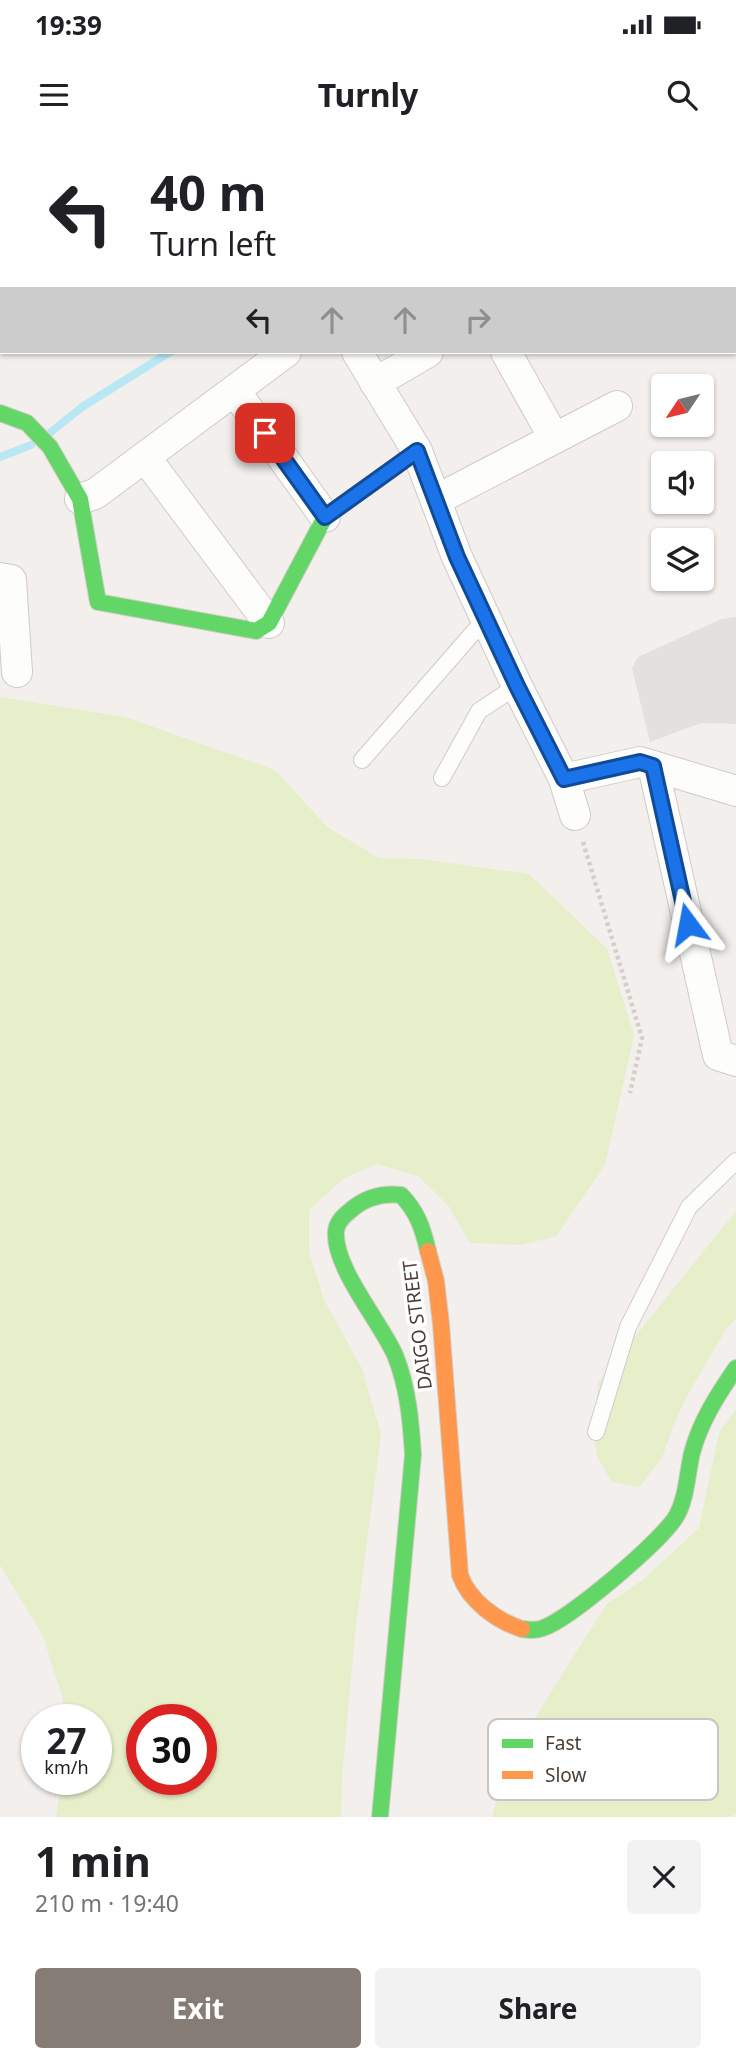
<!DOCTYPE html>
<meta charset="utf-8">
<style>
:root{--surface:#fff;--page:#f2f2f2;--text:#202124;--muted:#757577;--accent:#857c76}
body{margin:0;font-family:"Noto Sans",sans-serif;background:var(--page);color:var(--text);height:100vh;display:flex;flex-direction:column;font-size:26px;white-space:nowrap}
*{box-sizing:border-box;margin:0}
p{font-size:23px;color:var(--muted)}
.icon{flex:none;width:38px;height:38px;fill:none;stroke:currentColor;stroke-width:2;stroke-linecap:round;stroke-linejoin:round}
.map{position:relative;height:1677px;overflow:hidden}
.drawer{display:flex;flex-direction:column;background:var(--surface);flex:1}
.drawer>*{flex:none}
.hud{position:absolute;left:0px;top:0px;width:737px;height:214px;box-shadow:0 2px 5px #0004;background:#fff;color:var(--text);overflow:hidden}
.needle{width:46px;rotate:235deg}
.fabs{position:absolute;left:651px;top:234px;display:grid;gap:14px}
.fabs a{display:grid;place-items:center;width:63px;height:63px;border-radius:7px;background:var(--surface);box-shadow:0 2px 5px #0004;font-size:35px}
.speed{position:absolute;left:21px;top:1564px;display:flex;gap:14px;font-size:35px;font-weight:700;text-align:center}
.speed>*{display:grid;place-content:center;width:91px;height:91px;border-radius:50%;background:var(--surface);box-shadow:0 2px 5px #0004;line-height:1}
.speed small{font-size:18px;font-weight:400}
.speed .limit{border:10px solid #d22;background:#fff;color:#111}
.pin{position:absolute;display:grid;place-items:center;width:60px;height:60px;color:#fff;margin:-30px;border-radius:14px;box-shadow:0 4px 10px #0006}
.me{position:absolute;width:77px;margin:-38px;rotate:347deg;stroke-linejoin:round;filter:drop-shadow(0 0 5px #0008)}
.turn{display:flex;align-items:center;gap:24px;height:147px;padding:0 35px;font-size:32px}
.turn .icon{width:91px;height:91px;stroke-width:2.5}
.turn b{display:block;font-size:49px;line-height:60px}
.lanes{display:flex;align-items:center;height:66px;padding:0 35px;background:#0003;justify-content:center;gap:35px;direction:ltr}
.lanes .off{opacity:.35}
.round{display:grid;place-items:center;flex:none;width:74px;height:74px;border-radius:7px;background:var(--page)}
.summary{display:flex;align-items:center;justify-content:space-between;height:119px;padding:0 35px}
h1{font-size:42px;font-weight:700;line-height:52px}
.action{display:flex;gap:14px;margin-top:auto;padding:14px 35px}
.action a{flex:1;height:80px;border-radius:7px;background:var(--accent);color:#fff;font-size:28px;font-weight:700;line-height:80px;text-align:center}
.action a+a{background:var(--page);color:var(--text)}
.status{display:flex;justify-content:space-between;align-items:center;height:49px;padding:0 35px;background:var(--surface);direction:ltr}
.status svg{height:19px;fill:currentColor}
header{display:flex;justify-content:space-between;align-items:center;height:91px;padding:0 35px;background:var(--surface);font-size:32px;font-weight:700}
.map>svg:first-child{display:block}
.green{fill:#e6eeca;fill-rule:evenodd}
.parking{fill:#e4e0dd}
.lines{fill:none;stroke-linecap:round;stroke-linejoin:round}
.stream{stroke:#b9e7f4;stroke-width:8}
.lane-casing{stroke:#cfcbc8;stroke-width:18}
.street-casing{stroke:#cfcbc8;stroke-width:32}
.fast-casing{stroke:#d4ccc3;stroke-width:18}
.slow-casing{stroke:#d4ccc3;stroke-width:18}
.path{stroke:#d2cecb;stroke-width:4.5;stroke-dasharray:3.5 3.5;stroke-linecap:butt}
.lane{stroke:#fdfdfc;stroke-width:16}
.street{stroke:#fdfdfc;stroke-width:30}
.fast{stroke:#63d668;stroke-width:16}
.slow{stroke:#ff974d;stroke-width:16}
.route-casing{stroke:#114b97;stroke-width:18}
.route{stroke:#1a73e8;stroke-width:12}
.labels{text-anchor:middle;stroke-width:7;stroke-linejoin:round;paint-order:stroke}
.street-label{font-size:19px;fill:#4a3e36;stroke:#fff}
.key{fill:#fff;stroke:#c9c5c3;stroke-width:2}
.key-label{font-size:19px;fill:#4a3e36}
</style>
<div class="status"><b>19:39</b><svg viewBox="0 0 49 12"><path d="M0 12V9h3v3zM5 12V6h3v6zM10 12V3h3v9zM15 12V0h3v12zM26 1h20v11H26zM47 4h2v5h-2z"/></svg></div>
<header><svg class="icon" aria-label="menu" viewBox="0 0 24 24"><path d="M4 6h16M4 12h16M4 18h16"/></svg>Turnly<svg class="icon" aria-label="search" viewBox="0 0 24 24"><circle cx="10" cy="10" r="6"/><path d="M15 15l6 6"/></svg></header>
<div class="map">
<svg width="736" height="1677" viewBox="0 0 736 1677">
<rect width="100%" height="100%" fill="#f2efec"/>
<g class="green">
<path d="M0,557L125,577L275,630L327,687L379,718L420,719L529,734L607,809L634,895L605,1025L556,1096L521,1105L470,1103L448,1065L418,1036L377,1024L344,1038L309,1070V1112L324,1160L362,1229L381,1294L355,1493L342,1636L341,1677H56L62,1640H96V1580H63V1559L43,1496L0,1425ZM142,1580H201V1640H142Z"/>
<polygon points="736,1071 736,1179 726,1189 687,1256 672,1288 662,1318 639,1347 612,1342 598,1318 594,1299 598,1243"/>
<polygon points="736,1269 736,1674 730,1677 492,1677 507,1622 606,1465 644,1439 699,1388 719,1293"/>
</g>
<polygon class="parking" points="736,477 736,584 701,583 650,602 632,528 638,517 721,479"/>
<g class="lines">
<g class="stream">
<polyline points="415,2 416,0"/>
<polyline points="51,292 82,267 170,212"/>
<polyline points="0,317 31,305"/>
</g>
<defs>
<g id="lane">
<polyline points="342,2 344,0"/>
<polyline points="362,620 486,478"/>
<polyline points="442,638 479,571 517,546"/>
<polyline points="596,1292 628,1187 689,1067 736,1021"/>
</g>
<g id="street">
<polyline points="222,0 223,2"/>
<polyline points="180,2 183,0"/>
<polyline points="735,33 736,32"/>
<polyline points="0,109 2,108"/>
<polyline points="357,212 417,311 457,417 517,546 564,639 575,675"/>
<polyline points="506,212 554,298"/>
<polyline points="375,243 428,212"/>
<polyline points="235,251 325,377"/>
<polyline points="145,317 269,483"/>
<polyline points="80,359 95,354 286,212"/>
<polyline points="436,360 617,266"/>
<polyline points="0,438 11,440 17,532"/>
<polyline points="653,626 718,915 736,921"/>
<polyline points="564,639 640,622 736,651"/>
</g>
<g id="fast">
<polyline points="0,273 27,283 50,307 80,359 98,462 256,491 269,483 325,377 417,311"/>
<path d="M522,1489C529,1490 536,1491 543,1488C570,1479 664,1399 677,1375C687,1356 687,1334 692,1313C700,1282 718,1254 736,1228"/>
<path d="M380,1677L413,1315C411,1282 408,1247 395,1215C380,1181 333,1127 336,1091C337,1081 345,1075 351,1070C366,1057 382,1053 401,1055C417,1071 423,1089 428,1111"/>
</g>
<path id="slow" d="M428,1111L436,1141L441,1184L460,1435C469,1461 497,1481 522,1489"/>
</defs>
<use href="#lane" class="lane-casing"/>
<use href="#street" class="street-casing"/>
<use href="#fast" class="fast-casing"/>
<use href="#slow" class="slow-casing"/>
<polyline class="path" points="583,702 642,898 630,953"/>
<use href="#lane" class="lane"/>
<use href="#street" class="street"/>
<use href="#fast" class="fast"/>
<use href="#slow" class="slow"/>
</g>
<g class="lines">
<defs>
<polyline id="route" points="265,293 325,377 417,311 457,417 517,546 564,639 640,622 653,626 688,784"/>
</defs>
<use href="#route" class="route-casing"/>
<use href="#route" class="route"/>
</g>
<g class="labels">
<g class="street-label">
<text transform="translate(417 1185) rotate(-97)" y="7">DAIGO STREET</text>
</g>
</g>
<rect x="488" y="1579" width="230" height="81" rx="10" class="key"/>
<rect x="502" y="1599" width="31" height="9" fill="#63d668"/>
<rect x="502" y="1631" width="31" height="8" fill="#ff974d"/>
<g class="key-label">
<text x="545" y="1610">Fast</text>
<text x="545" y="1642">Slow</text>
</g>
</svg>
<div class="fabs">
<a><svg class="needle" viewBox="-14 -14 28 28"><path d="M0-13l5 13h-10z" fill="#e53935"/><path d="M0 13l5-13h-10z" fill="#757577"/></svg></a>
<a><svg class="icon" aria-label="sound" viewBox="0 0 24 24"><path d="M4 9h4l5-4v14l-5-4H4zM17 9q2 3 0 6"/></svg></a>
<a><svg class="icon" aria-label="layers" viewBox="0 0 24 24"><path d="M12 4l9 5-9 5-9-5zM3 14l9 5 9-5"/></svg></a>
</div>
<div class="speed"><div>27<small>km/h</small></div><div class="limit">30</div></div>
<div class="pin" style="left:265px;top:293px;background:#d93025"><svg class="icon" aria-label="arrive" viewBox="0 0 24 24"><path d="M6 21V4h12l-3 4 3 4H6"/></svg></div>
<svg class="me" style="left:688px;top:784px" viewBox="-20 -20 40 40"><path d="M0-17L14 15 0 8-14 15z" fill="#1a73e8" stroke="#fff" stroke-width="4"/></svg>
<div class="hud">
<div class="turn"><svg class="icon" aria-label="left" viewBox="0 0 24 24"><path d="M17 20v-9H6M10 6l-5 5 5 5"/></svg><div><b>40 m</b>Turn left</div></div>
<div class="lanes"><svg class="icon" aria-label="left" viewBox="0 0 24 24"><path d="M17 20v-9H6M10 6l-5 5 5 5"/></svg><svg class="icon off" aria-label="ahead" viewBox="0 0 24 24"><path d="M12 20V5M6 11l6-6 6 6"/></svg><svg class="icon off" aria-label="ahead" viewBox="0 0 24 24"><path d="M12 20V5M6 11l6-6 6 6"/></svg><svg class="icon off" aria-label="right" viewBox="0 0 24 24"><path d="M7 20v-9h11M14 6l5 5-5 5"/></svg></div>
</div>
</div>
<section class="drawer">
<div class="summary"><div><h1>1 min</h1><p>210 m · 19:40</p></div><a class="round"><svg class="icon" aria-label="close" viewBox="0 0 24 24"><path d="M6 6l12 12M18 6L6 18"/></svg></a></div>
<div class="action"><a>Exit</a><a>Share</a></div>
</section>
